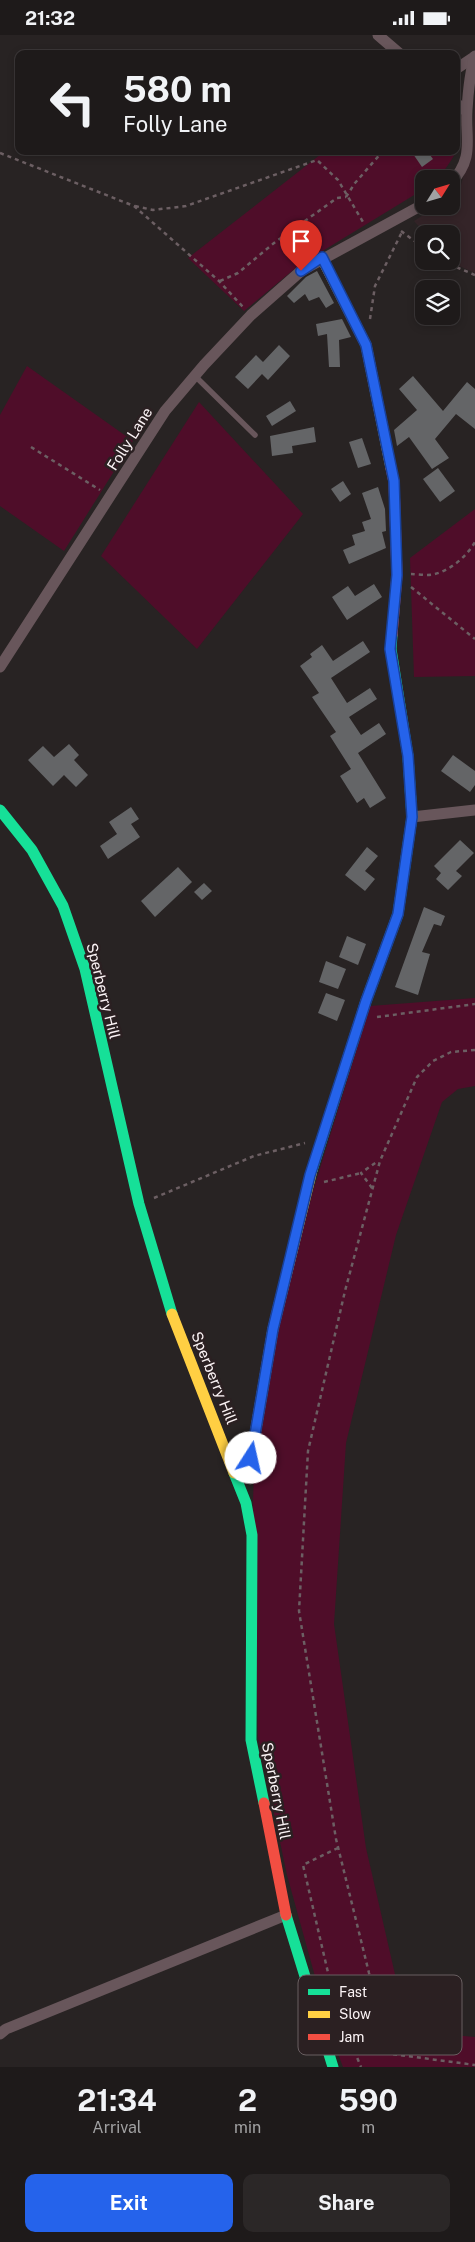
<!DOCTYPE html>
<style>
:root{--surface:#1e1a1a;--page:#2b2727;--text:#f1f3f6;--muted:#a1a1a2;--line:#3c3839;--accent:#2563eb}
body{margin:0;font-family:"Public Sans",sans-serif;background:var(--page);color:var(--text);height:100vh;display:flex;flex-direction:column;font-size:19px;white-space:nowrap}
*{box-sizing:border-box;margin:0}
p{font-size:16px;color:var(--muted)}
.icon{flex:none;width:28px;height:28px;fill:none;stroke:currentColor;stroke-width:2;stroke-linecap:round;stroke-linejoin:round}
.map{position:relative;height:2032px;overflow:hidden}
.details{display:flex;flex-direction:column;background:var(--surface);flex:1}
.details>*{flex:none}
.banner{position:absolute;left:15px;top:15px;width:445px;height:105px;border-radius:10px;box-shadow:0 2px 8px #0003,0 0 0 1px var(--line);background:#1e1a1a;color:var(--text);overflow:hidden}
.needle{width:32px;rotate:53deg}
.fabs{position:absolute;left:415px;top:135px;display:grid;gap:10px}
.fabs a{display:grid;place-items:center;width:45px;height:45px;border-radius:10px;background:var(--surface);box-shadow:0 2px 8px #0003,0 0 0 1px var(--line);font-size:25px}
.pin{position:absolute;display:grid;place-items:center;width:42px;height:42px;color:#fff;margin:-51px -21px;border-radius:50% 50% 50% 0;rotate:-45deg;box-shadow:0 0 5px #0007}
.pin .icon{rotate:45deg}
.me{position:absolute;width:55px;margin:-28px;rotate:10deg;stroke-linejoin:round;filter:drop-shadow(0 0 4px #0008)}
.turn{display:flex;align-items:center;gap:18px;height:105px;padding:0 25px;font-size:22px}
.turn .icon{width:65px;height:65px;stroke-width:2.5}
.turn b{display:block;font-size:35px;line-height:42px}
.eta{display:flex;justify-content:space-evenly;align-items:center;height:85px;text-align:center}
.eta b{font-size:30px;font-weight:700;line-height:35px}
.primary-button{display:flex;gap:10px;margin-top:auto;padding:10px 25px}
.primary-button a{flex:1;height:58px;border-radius:10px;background:var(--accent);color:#fff;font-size:20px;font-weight:700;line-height:58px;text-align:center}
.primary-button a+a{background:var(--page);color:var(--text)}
.status{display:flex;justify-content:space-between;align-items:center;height:35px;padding:0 25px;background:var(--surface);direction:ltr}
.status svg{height:14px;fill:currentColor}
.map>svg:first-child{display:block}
.built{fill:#342428}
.green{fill:#4f0d29}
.building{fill:#646567}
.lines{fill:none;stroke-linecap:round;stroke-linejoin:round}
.path{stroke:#6c5f63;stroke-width:2.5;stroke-dasharray:4 4;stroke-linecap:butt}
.lane{stroke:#68565b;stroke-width:5.5}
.street{stroke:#68565b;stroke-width:11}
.fast{stroke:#16e098;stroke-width:11}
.slow{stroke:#ffcf43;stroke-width:11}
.jam{stroke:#f24e42;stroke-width:11}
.route-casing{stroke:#184099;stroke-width:12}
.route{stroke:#2563eb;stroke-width:9}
.labels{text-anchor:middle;stroke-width:5;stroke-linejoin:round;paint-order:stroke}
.street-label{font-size:15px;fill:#fbf3f5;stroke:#2b2022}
.key{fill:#2b2022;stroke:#695f61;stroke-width:1}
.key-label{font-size:14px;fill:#fbf3f5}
</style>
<div class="status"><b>21:32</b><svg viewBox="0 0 49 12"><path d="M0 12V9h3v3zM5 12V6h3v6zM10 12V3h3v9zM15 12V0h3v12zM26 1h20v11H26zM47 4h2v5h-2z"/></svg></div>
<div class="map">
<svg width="475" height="2032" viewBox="0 0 475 2032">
<rect width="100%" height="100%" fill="#282323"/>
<polygon class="built" points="475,62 475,238 455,229 451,224 451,199 426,199 414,186 437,171 451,171 451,162 459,157 471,113"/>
<g class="green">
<path d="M456,83C470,104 450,127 438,144H424V154L298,231L244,276L188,223L325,116H456Z"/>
<polygon points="27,331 133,406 64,516 0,471 0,380"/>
<polygon points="199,367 303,479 197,614 101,521"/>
<polygon points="475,474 475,641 414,642 410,523"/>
<polygon points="475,963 475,1051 458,1054 442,1067 396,1200 346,1408 334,1589 366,1813 408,1996 475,2002 475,2032 343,2032 332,2003 287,1840 258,1702 253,1468 254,1429 278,1295 313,1156 370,971"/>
</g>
<g class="building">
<polygon points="411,116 427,116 433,124 422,132"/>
<polygon points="317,236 334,268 326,273 319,262 309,266 305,259 294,268 287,261 306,242"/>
<polygon points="342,284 351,302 339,305 340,332 329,332 327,299 318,301 316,289"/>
<polygon points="279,310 290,321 268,345 262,339 248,354 235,342 256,320 263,327"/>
<polygon points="413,341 443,376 467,347 475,354 475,394 456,379 435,404 449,423 432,434 409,402 397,411 394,395 417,375 399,354"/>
<polygon points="290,366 296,376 272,391 266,381"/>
<polygon points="314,392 316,407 292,411 293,418 272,421 270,401"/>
<polygon points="362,403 371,429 358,433 349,407"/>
<polygon points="438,433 455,456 440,467 423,444"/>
<polygon points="343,446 351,459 340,467 331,454"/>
<polygon points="378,452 385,474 386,496 382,497 386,513 349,529 343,515 355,510 352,500 365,496 362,487 371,484 362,458"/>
<polygon points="374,549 382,562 347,585 332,562 348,551 355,561"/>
<polygon points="363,606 370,617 331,643 347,668 370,653 377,664 349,682 361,700 379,688 386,699 358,718 386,763 370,773 364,763 357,768 340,741 351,734 330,701 336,697 312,662 319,658 300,631 312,622 310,619 322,610 333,626"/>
<polygon points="69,709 79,720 74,725 88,740 76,752 64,740 53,751 28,725 43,711 54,722"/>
<polygon points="453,720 475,736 475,750 470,757 441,736"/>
<polygon points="131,772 139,784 131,789 140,802 108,824 100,811 117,799 109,787"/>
<polygon points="460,805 474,818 456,836 462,841 448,855 436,844 441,838 434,831"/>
<polygon points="367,812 378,821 365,836 375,844 365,856 345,840"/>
<polygon points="178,832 192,847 155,882 141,866"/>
<polygon points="204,848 212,856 202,865 194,857"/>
<polygon points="424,872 445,881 441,891 434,889 422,917 430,919 418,960 395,952"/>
<polygon points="347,901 366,909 358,930 339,922"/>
<polygon points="326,926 346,934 338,954 319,947"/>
<polygon points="326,958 345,965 337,986 318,978"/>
</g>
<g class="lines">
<g class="path">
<polyline points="0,118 134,171 219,246 243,272"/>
<polyline points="346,162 355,148 383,116"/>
<polyline points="135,171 153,175 186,171 317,125 338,145 363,187"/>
<polyline points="401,196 424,213"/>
<polyline points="442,226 475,240"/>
<polyline points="220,246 238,238 274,208 337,163 346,162"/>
<polyline points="370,284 375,251 402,197"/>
<polyline points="31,412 100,455"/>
<path d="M411,539C418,539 428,541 435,539C451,535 467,521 475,507"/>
<polyline points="411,552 475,604"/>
<polyline points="377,982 475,969"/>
<polyline points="475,1015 451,1017 433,1026 417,1042 380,1126 345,1256 308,1416 299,1576 336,1804 369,1938 392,2019 475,2030"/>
<polyline points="324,1147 361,1138"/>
<polyline points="372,1153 361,1138 378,1126"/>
<polyline points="154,1163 254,1121 305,1108"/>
<polyline points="338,1813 303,1830 336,1972 361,2032"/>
</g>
<polyline class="lane" points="195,341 255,400"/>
<g class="street">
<polyline points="378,0 400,19"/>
<polyline points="456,34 474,22"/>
<polyline points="456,68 466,76"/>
<path d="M451,148C475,122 465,105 467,75C468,58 470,37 475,21"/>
<polyline points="0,632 165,376 204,330 251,280 301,236 424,169"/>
<polyline points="412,782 475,775"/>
<polyline points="0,1999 6,1994 286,1880"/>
</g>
<g class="fast">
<polyline points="0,775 32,815 63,871 85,934 139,1169 172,1279"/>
<polyline points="312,1135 366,966 398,879 412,782 408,721 391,614 392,600"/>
<polyline points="234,1438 246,1468 252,1500 251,1705 264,1768"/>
<polyline points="286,1880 333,2032"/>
</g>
<g class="slow">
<polyline points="322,223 366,310 391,433"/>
<polyline points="172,1279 234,1438"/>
<polyline points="251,1423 273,1294 312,1135"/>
</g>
<g class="jam">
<polyline points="391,433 394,447 397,540 392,600"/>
<polyline points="264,1768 286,1880"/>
</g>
</g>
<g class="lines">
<defs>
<polyline id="route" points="251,1423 273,1294 310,1140 366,966 398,879 412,782 408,721 390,614 397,540 394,446 366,310 322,222 301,236"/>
</defs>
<use href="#route" class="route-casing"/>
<use href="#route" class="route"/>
</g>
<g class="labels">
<g class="street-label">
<text transform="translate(130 404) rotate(-58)" y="5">Folly Lane</text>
<text transform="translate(103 956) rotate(76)" y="5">Sperberry Hill</text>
<text transform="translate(214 1343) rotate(68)" y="5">Sperberry Hill</text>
<text transform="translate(276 1756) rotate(79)" y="5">Sperberry Hill</text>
</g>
</g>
<rect x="298" y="1940" width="164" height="80" rx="8" class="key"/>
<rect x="308" y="1954" width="22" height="6" fill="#16e098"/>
<rect x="308" y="1976" width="22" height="7" fill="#ffcf43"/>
<rect x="308" y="1999" width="22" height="6" fill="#f24e42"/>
<g class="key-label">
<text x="339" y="1962">Fast</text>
<text x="339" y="1984">Slow</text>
<text x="339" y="2007">Jam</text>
</g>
</svg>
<div class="fabs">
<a><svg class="needle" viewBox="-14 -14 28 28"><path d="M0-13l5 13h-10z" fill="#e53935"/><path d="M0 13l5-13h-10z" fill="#a1a1a2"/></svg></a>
<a><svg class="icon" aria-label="search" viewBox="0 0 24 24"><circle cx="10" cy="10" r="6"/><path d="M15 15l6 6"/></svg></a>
<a><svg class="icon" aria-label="layers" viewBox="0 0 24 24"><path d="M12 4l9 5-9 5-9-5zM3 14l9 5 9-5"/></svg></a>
</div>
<div class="pin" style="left:301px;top:236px;background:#d93025"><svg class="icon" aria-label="arrive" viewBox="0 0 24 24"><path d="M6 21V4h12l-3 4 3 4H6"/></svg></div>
<svg class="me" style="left:251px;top:1423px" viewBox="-20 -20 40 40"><circle r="19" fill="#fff"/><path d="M0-13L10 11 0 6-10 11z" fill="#2563eb"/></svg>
<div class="banner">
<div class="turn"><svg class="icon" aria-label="left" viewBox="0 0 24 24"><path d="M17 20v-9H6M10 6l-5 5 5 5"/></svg><div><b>580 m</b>Folly Lane</div></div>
</div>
</div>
<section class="details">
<div class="eta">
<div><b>21:34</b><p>Arrival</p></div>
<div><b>2</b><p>min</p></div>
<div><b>590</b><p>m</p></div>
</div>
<div class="primary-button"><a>Exit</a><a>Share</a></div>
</section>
